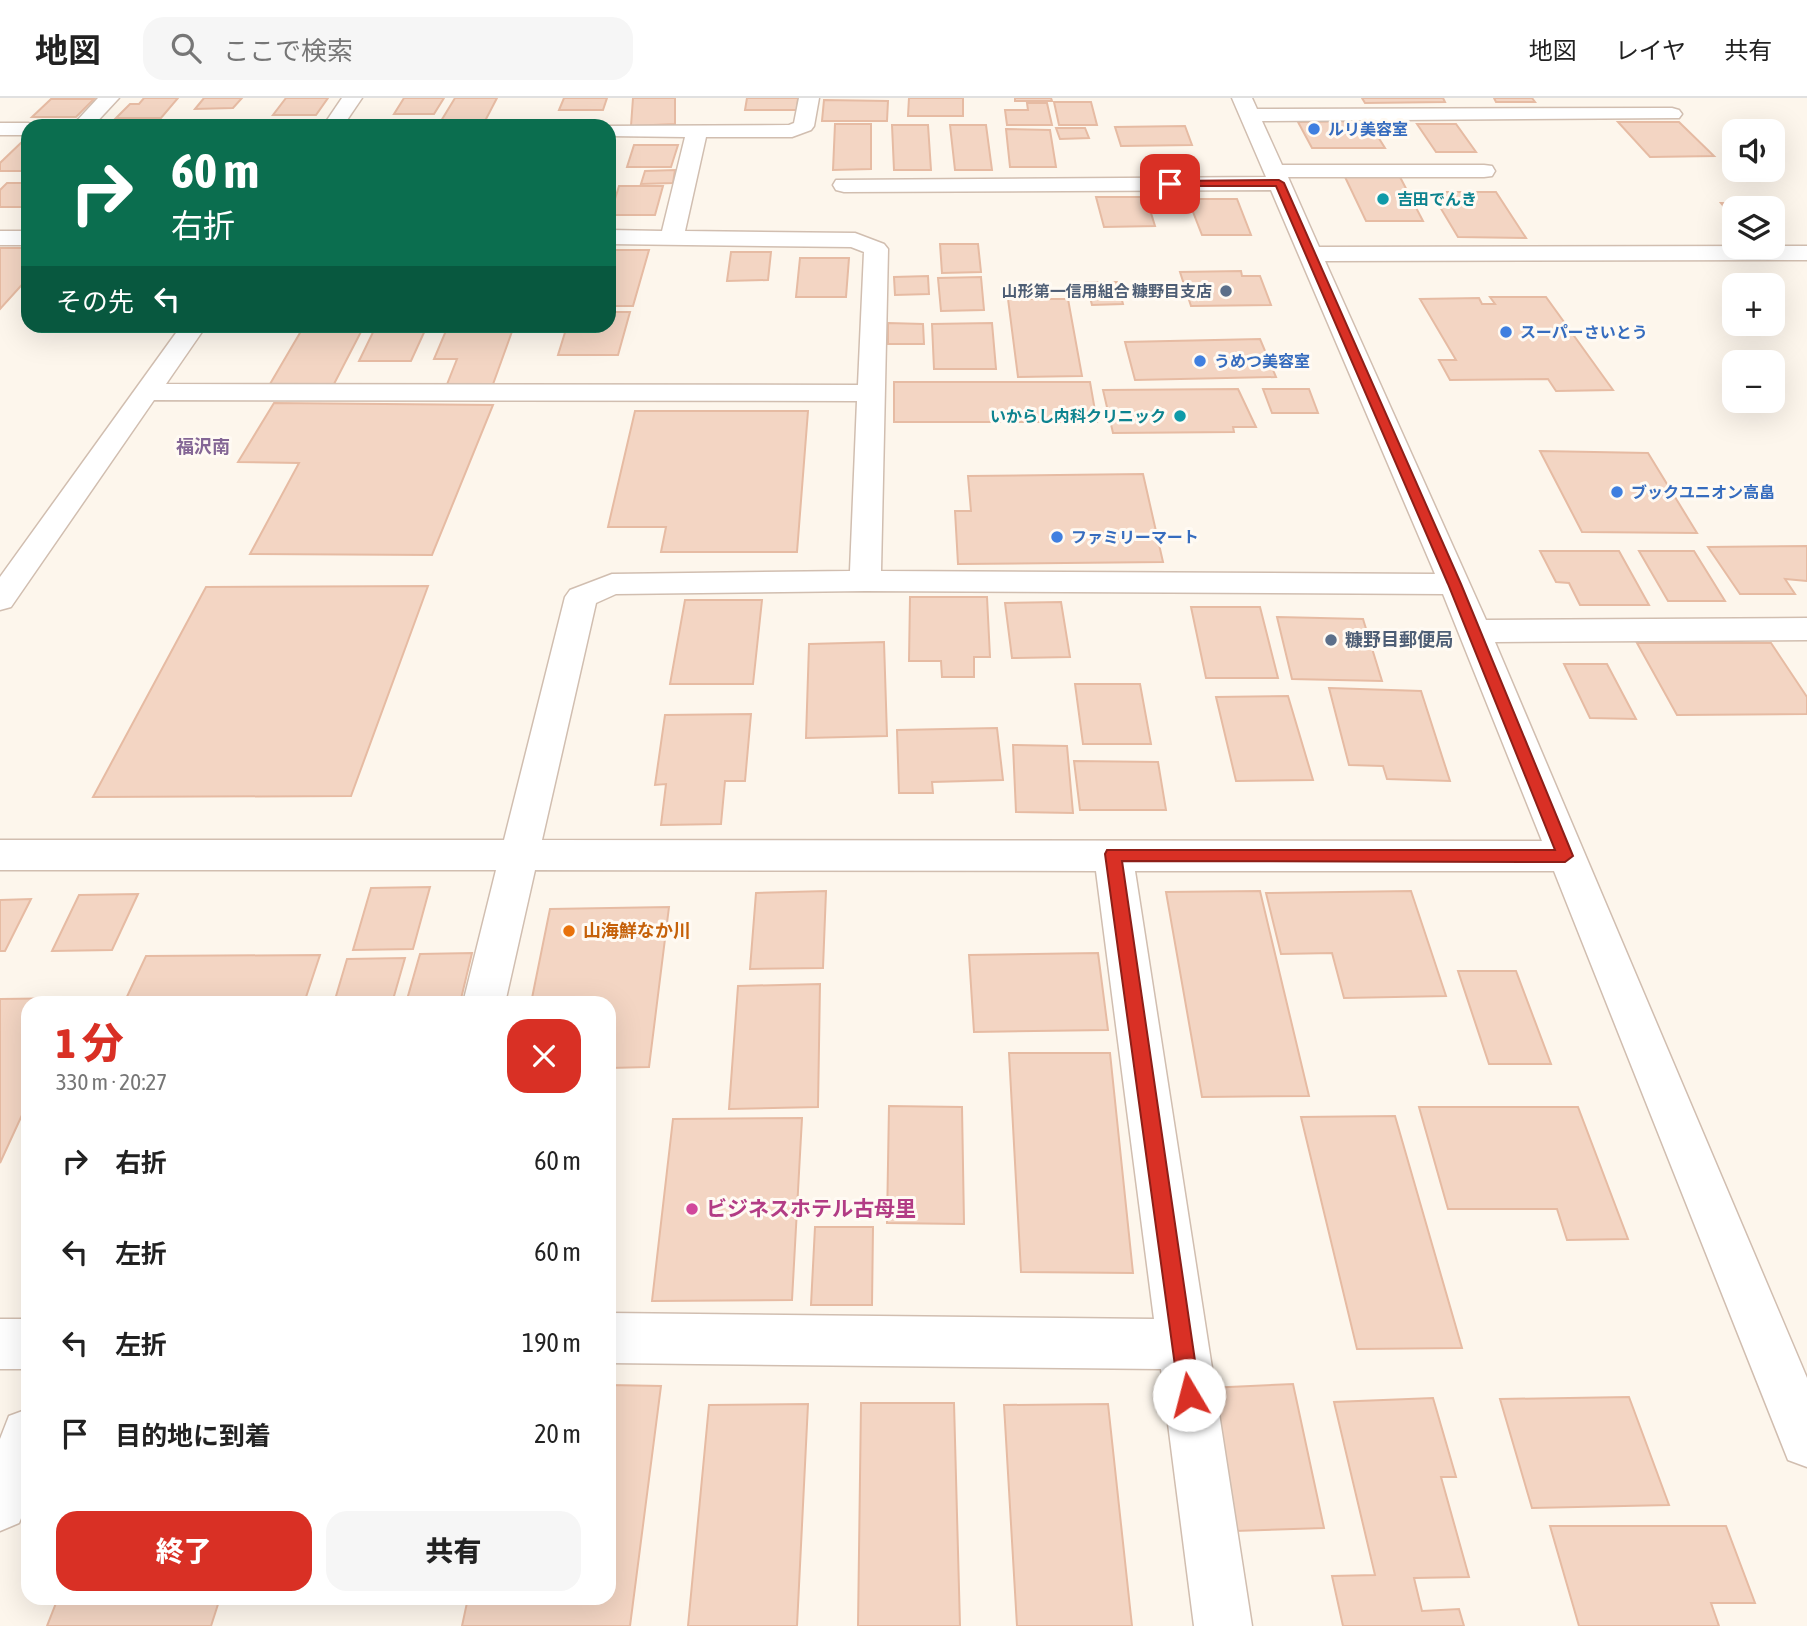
<!DOCTYPE html>
<html lang="ja">
<meta charset="utf-8">
<style>
:root{--surface:#fff;--page:#f6f6f6;--text:#222;--muted:#767676;--line:#e0e0e0;--accent:#d93025}
body{margin:0;font-family:"Asap Condensed","Noto Sans JP",sans-serif;background:var(--page);color:var(--text);height:100vh;display:flex;flex-direction:column;font-size:26px;white-space:nowrap}
*{box-sizing:border-box;margin:0}
p{font-size:23px;color:var(--muted)}
.icon{flex:none;width:38px;height:38px;fill:none;stroke:currentColor;stroke-width:2;stroke-linecap:round;stroke-linejoin:round}
.map{position:relative;flex:1;overflow:hidden}
.drawer{position:absolute;left:21px;top:898px;width:595px;height:609px;display:flex;flex-direction:column;background:var(--surface);border-radius:21px;box-shadow:0 7px 28px #0002}
.drawer>*{flex:none}
.hud{position:absolute;left:21px;top:21px;width:595px;height:214px;border-radius:21px;box-shadow:0 7px 28px #0002;background:#0b6e4f;color:#fff;overflow:hidden}
.buttons{position:absolute;left:1722px;top:21px;display:grid;gap:14px}
.buttons a{display:grid;place-items:center;width:63px;height:63px;border-radius:14px;background:var(--surface);box-shadow:0 7px 28px #0002;font-size:35px}
.pin{position:absolute;display:grid;place-items:center;width:60px;height:60px;color:#fff;margin:-30px;border-radius:14px;box-shadow:0 4px 10px #0006}
.me{position:absolute;width:77px;margin:-38px;rotate:352deg;stroke-linejoin:round;filter:drop-shadow(0 0 5px #0008)}
.turn{display:flex;align-items:center;gap:24px;height:147px;padding:0 35px;font-size:32px}
.turn .icon{width:91px;height:91px;stroke-width:2.5}
.turn b{display:block;font-size:49px;line-height:60px}
.then{display:flex;align-items:center;height:66px;padding:0 35px;background:#0003;gap:14px;font-size:26px}
.round{display:grid;place-items:center;flex:none;width:74px;height:74px;border-radius:21px;background:var(--page)}
.head{display:flex;align-items:center;justify-content:space-between;height:119px;padding:0 35px}
h1{font-size:42px;font-weight:800;line-height:52px;color:var(--accent)}
.action{display:flex;gap:14px;margin-top:auto;padding:14px 35px}
.action a{flex:1;height:80px;border-radius:21px;background:var(--accent);color:#fff;font-size:28px;font-weight:800;line-height:80px;text-align:center}
.action a+a{background:var(--page);color:var(--text)}
ul{padding:0;list-style:none}
li{display:flex;align-items:center;gap:21px;height:91px;padding:0 35px}
li div{flex:1}
li b{display:block;font-size:26px}
li em{font-style:normal}
header{display:flex;align-items:center;gap:42px;box-sizing:border-box;height:98px;padding:0 35px;background:var(--surface);border-bottom:2px solid var(--line)}
header strong{font-size:33px}
nav{display:flex;gap:38px;margin-inline-start:auto;font-size:24px}
.search{width:490px;height:63px;background:var(--page);display:flex;align-items:center;gap:18px;box-sizing:border-box;padding:0 24px;border-radius:21px;color:var(--muted);font-size:26px}
.map>svg:first-child{display:block}
.building{fill:#f3d5c3;stroke:#e6bba3;stroke-width:2}
.lines{fill:none;stroke-linecap:round;stroke-linejoin:round}
.minor-casing{stroke:#d1beb0;stroke-width:3}
.minor{fill:#fff;fill-rule:evenodd}
.route{fill:#d93025;stroke:#8d1f18;stroke-width:2}
.shop-dot{fill:#3f7fe0;stroke:#fffaf3;stroke-width:2.5}
.culture-dot{fill:#0f9aa8;stroke:#fffaf3;stroke-width:2.5}
.service-dot{fill:#5c6f8a;stroke:#fffaf3;stroke-width:2.5}
.food-dot{fill:#e8710a;stroke:#fffaf3;stroke-width:2.5}
.hotel-dot{fill:#d1479c;stroke:#fffaf3;stroke-width:2.5}
.labels{text-anchor:middle;stroke-width:6;stroke-linejoin:round;paint-order:stroke}
.far-shop-label{font-size:16px;font-weight:bold;fill:#366cbe;stroke:#fffaf3;text-anchor:start}
.far-culture-label{font-size:16px;font-weight:bold;fill:#0d838f;stroke:#fffaf3;text-anchor:start}
.far-service-label{font-size:16px;font-weight:bold;fill:#4e5e75;stroke:#fffaf3;text-anchor:end}
.far-quarter-label{font-size:18px;font-weight:bold;fill:#846695;stroke:#fffaf3}
.service-label{font-size:18px;font-weight:bold;fill:#4e5e75;stroke:#fffaf3;text-anchor:start}
.food-label{font-size:18px;font-weight:bold;fill:#c56008;stroke:#fffaf3;text-anchor:start}
.near-hotel-label{font-size:21px;font-weight:bold;fill:#b23c85;stroke:#fffaf3;text-anchor:start}
</style>
<header>
<strong>地図</strong>
<div class="search"><svg class="icon" aria-label="search" viewBox="0 0 24 24"><circle cx="10" cy="10" r="6"/><path d="M15 15l6 6"/></svg>ここで検索</div>
<nav><a>地図</a><a>レイヤ</a><a>共有</a></nav>
</header>
<div class="map">
<svg width="1807" height="1528" viewBox="0 0 1807 1528">
<rect width="100%" height="100%" fill="#fdf6ec"/>
<g class="building">
<polygon points="144,0 178,0 161,20 116,20 130,6 139,6"/>
<polygon points="204,0 242,0 233,10 195,11"/>
<polygon points="286,0 328,0 316,17 273,17"/>
<polygon points="404,0 444,0 434,16 394,16"/>
<polygon points="455,0 497,0 485,23 441,23"/>
<polygon points="564,0 607,0 603,12 559,12"/>
<polygon points="633,0 675,0 675,26 631,28"/>
<polygon points="747,0 798,0 797,12 745,12"/>
<polygon points="909,0 963,0 963,18 908,18"/>
<polygon points="1015,0 1051,0 1052,3 1015,3"/>
<polygon points="1362,0 1443,0 1445,4 1365,5"/>
<polygon points="1494,0 1532,0 1535,4 1496,4"/>
<polygon points="51,1 94,1 76,19 32,19"/>
<polygon points="824,2 888,3 887,23 822,23"/>
<polygon points="1054,4 1091,4 1097,27 1059,27"/>
<polygon points="1027,5 1047,5 1052,27 1007,27 1005,12 1028,12"/>
<polygon points="1368,23 1385,50 1312,50 1298,24"/>
<polygon points="1618,24 1679,24 1714,58 1650,59"/>
<polygon points="835,26 871,26 871,71 833,72"/>
<polygon points="1417,26 1456,26 1476,54 1436,54"/>
<polygon points="892,27 928,27 931,72 894,72"/>
<polygon points="950,27 986,27 992,72 955,72"/>
<polygon points="1185,28 1192,47 1121,48 1115,29"/>
<polygon points="1056,30 1085,30 1089,40 1060,41"/>
<polygon points="1006,31 1050,32 1056,69 1010,69"/>
<polygon points="26,40 28,69 23,73 0,73 0,65"/>
<polygon points="634,47 678,47 671,69 627,69"/>
<polygon points="675,72 673,85 641,86 645,73"/>
<polygon points="1345,79 1400,79 1423,123 1366,123"/>
<polygon points="7,85 28,85 28,104 24,109 0,109 0,92"/>
<polygon points="619,88 663,88 655,117 610,117"/>
<polygon points="1431,94 1496,94 1526,140 1458,139"/>
<polygon points="1096,99 1146,99 1155,128 1104,129"/>
<polygon points="1188,101 1237,101 1251,137 1202,137"/>
<polygon points="1721,105 1755,106 1759,110 1734,110 1734,121"/>
<polygon points="940,146 978,146 981,174 942,175"/>
<polygon points="0,150 28,150 28,180 0,211"/>
<polygon points="609,152 649,152 633,208 609,208"/>
<polygon points="731,154 771,154 768,182 727,183"/>
<polygon points="800,160 849,160 846,199 796,199"/>
<polygon points="1241,173 1242,178 1260,178 1271,207 1191,208 1180,174"/>
<polygon points="928,178 929,196 895,197 894,179"/>
<polygon points="981,179 984,212 941,213 938,180"/>
<polygon points="1086,184 1117,184 1123,206 1092,207"/>
<polygon points="1490,199 1546,199 1613,292 1556,293 1548,281 1450,282 1439,262 1456,262 1420,201 1479,200 1482,206 1495,206"/>
<polygon points="1008,201 1068,201 1082,278 1018,279"/>
<polygon points="609,214 630,214 618,257 558,257 567,228 609,228"/>
<polygon points="888,225 923,226 924,246 888,246"/>
<polygon points="992,225 996,271 934,271 932,226"/>
<polygon points="304,228 364,228 334,286 270,286"/>
<polygon points="376,228 427,228 411,263 359,263"/>
<polygon points="448,228 514,228 492,289 446,289 457,261 434,261"/>
<polygon points="1260,241 1276,279 1135,282 1125,244"/>
<polygon points="894,284 1090,284 1097,324 894,324"/>
<polygon points="1238,291 1256,329 1233,329 1234,334 1113,335 1103,292"/>
<polygon points="1263,291 1309,291 1318,315 1272,315"/>
<polygon points="274,305 493,307 432,457 250,456 299,365 238,364"/>
<polygon points="635,313 808,313 797,454 661,454 666,429 608,429"/>
<polygon points="1540,353 1648,355 1697,435 1582,434"/>
<polygon points="1143,376 1163,464 958,466 955,413 971,413 968,378"/>
<polygon points="1807,448 1807,483 1785,481 1795,496 1740,496 1708,449"/>
<polygon points="1540,453 1619,453 1649,507 1580,507 1569,485 1556,484"/>
<polygon points="1639,453 1694,453 1725,503 1668,503"/>
<polygon points="428,488 351,698 93,699 206,489"/>
<polygon points="910,499 987,499 990,559 974,559 974,579 942,579 941,563 909,563"/>
<polygon points="685,502 762,502 753,586 670,586"/>
<polygon points="1061,504 1070,559 1012,560 1005,505"/>
<polygon points="1191,509 1260,509 1278,580 1206,580"/>
<polygon points="1277,519 1363,521 1382,583 1292,581"/>
<polygon points="884,544 887,638 806,640 809,546"/>
<polygon points="1637,545 1771,545 1807,599 1807,616 1677,617"/>
<polygon points="1564,566 1607,566 1636,621 1590,620"/>
<polygon points="1075,586 1140,586 1151,646 1083,646"/>
<polygon points="1329,590 1421,593 1450,683 1387,681 1383,668 1349,667"/>
<polygon points="1288,598 1313,682 1236,683 1216,599"/>
<polygon points="751,616 745,683 725,683 721,726 661,727 666,686 655,687 665,617"/>
<polygon points="997,630 1003,682 932,684 933,695 899,695 897,632"/>
<polygon points="1013,647 1067,648 1073,715 1016,714"/>
<polygon points="1074,663 1158,664 1166,712 1080,712"/>
<polygon points="430,789 413,851 353,852 371,790"/>
<polygon points="826,793 823,870 750,871 756,795"/>
<polygon points="1260,793 1309,998 1202,999 1166,794"/>
<polygon points="1411,793 1446,898 1344,900 1332,855 1281,856 1266,795"/>
<polygon points="138,796 112,852 52,853 79,797"/>
<polygon points="31,801 5,853 0,853 0,802"/>
<polygon points="669,809 649,969 609,970 609,905 531,905 550,811"/>
<polygon points="472,855 460,905 406,905 420,856"/>
<polygon points="1098,855 1108,932 974,934 969,857"/>
<polygon points="320,857 304,905 124,905 146,858"/>
<polygon points="405,860 392,905 334,905 347,861"/>
<polygon points="1458,873 1516,873 1551,966 1489,966"/>
<polygon points="820,886 818,1009 729,1011 738,888"/>
<polygon points="76,900 73,905 28,905 28,1004 0,1065 0,901"/>
<polygon points="1009,955 1110,955 1133,1175 1021,1174"/>
<polygon points="889,1008 962,1009 964,1126 887,1125"/>
<polygon points="1419,1009 1578,1009 1628,1141 1567,1142 1557,1111 1448,1111"/>
<polygon points="1395,1018 1462,1250 1357,1251 1301,1019"/>
<polygon points="802,1020 792,1202 652,1203 673,1021"/>
<polygon points="815,1129 873,1129 872,1207 811,1207"/>
<polygon points="1293,1286 1324,1430 1235,1433 1208,1290"/>
<polygon points="609,1287 661,1288 630,1528 462,1528 468,1500 609,1500"/>
<polygon points="1629,1299 1669,1407 1532,1410 1500,1301"/>
<polygon points="1433,1300 1456,1379 1441,1379 1469,1479 1414,1480 1422,1513 1459,1511 1464,1528 1343,1528 1332,1478 1375,1477 1334,1304"/>
<polygon points="861,1305 954,1305 960,1528 858,1528"/>
<polygon points="808,1306 797,1528 688,1528 709,1307"/>
<polygon points="1108,1306 1132,1528 1017,1528 1004,1307"/>
<polygon points="1550,1428 1726,1428 1755,1505 1711,1505 1719,1528 1579,1528"/>
<polygon points="58,1500 220,1500 211,1528 47,1528"/>
</g>
<g class="lines">
<defs>
<g id="minor">
<polygon points="98,0 119,0 93,28 72,28"/>
<polygon points="342,0 362,0 343,28 323,28"/>
<path d="M799,0H819L814,28L811,32L792,39H706L685,133L855,135L884,146L888,151L881,473L1435,476L1271,92L844,94L836,92L833,87L836,82L1266,79L1232,0H1252L1257,11L1672,10L1679,12L1682,16L1679,20L1262,23L1282,67H1484L1492,68L1495,73L1492,78L1484,79H1288L1319,149L1807,148V162L1325,163L1486,522L1807,520V542L1495,544L1807,1280V1369L1788,1362L1554,773H1135L1252,1528H1194L1161,1271L609,1265V1215L1154,1221L1096,773L535,772L505,905H463L496,772H0V742H504L565,499L570,492L612,476L850,473L857,303L154,302L11,509L0,512V479L181,228H206L166,286L858,287L864,154L851,149L609,146V132L662,133L685,39L609,38V28H602L789,27L794,25ZM865,493L1443,496L1542,743L542,742L596,505L616,496Z"/>
<polygon points="0,25 28,25 36,28 28,28 28,37 0,37"/>
<rect x="0" y="133" width="28" height="14"/>
<rect x="0" y="1221" width="28" height="50"/>
<polygon points="28,1311 28,1404 19,1425 0,1433 0,1341 9,1318"/>
</g>
</defs>
<use href="#minor" class="minor-casing"/>
<use href="#minor" class="minor"/>
</g>
<polygon class="route" points="1279,82 1284,85 1461,486 1573,758 1565,764 1122,763 1200,1297 1197,1305 1189,1308 1182,1305 1179,1297 1105,756 1107,752 1555,752 1448,486 1276,88 1170,88 1166,86 1170,83"/>
<g class="shop-dot">
<circle cx="1314" cy="31" r="7"/>
<circle cx="1506" cy="234" r="7"/>
<circle cx="1200" cy="263" r="7"/>
<circle cx="1617" cy="394" r="7"/>
<circle cx="1057" cy="439" r="7"/>
</g>
<g class="culture-dot">
<circle cx="1383" cy="101" r="7"/>
<circle cx="1180" cy="318" r="7"/>
</g>
<g class="service-dot">
<circle cx="1226" cy="193" r="7"/>
<circle cx="1331" cy="542" r="7"/>
</g>
<circle class="food-dot" cx="569" cy="833" r="7"/>
<circle class="hotel-dot" cx="692" cy="1111" r="7"/>
<g class="labels">
<g class="far-shop-label">
<text x="1328" y="37">ルリ美容室</text>
<text x="1520" y="240">スーパーさいとう</text>
<text x="1214" y="269">うめつ美容室</text>
<text x="1631" y="400">ブックユニオン高畠</text>
<text x="1071" y="445">ファミリーマート</text>
</g>
<g class="far-culture-label">
<text x="1397" y="107">吉田でんき</text>
<text x="1166" y="324" text-anchor="end">いからし内科クリニック</text>
</g>
<g class="far-service-label">
<text x="1212" y="199">山形第一信用組合 糠野目支店</text>
</g>
<g class="far-quarter-label">
<text x="203" y="355">福沢南</text>
</g>
<g class="service-label">
<text x="1345" y="548">糠野目郵便局</text>
</g>
<g class="food-label">
<text x="583" y="839">山海鮮なか川</text>
</g>
<g class="near-hotel-label">
<text x="706" y="1118">ビジネスホテル古母里</text>
</g>
</g>
</svg>
<div class="buttons">
<a><svg class="icon" aria-label="sound" viewBox="0 0 24 24"><path d="M4 9h4l5-4v14l-5-4H4zM17 9q2 3 0 6"/></svg></a>
<a><svg class="icon" aria-label="layers" viewBox="0 0 24 24"><path d="M12 4l9 5-9 5-9-5zM3 14l9 5 9-5"/></svg></a>
<a>+</a>
<a>−</a>
</div>
<div class="pin" style="left:1170px;top:86px;background:#d93025"><svg class="icon" aria-label="arrive" viewBox="0 0 24 24"><path d="M6 21V4h12l-3 4 3 4H6"/></svg></div>
<svg class="me" style="left:1189px;top:1297px" viewBox="-20 -20 40 40"><circle r="19" fill="#fff"/><path d="M0-13L10 11 0 6-10 11z" fill="#d93025"/></svg>
<div class="hud">
<div class="turn"><svg class="icon" aria-label="right" viewBox="0 0 24 24"><path d="M7 20v-9h11M14 6l5 5-5 5"/></svg><div><b>60 m</b>右折</div></div>
<div class="then">その先<svg class="icon" aria-label="left" viewBox="0 0 24 24"><path d="M17 20v-9H6M10 6l-5 5 5 5"/></svg></div>
</div>
<section class="drawer">
<div class="head"><div><h1>1 分</h1><p>330 m · 20:27</p></div><a class="round" style="background:#d93025;color:#fff"><svg class="icon" aria-label="close" viewBox="0 0 24 24"><path d="M6 6l12 12M18 6L6 18"/></svg></a></div>
<ul>
<li><svg class="icon" aria-label="right" viewBox="0 0 24 24"><path d="M7 20v-9h11M14 6l5 5-5 5"/></svg><div><b>右折</b></div><em>60 m</em></li>
<li><svg class="icon" aria-label="left" viewBox="0 0 24 24"><path d="M17 20v-9H6M10 6l-5 5 5 5"/></svg><div><b>左折</b></div><em>60 m</em></li>
<li><svg class="icon" aria-label="left" viewBox="0 0 24 24"><path d="M17 20v-9H6M10 6l-5 5 5 5"/></svg><div><b>左折</b></div><em>190 m</em></li>
<li><svg class="icon" aria-label="arrive" viewBox="0 0 24 24"><path d="M6 21V4h12l-3 4 3 4H6"/></svg><div><b>目的地に到着</b></div><em>20 m</em></li>
</ul>
<div class="action"><a>終了</a><a>共有</a></div>
</section>
</div>
